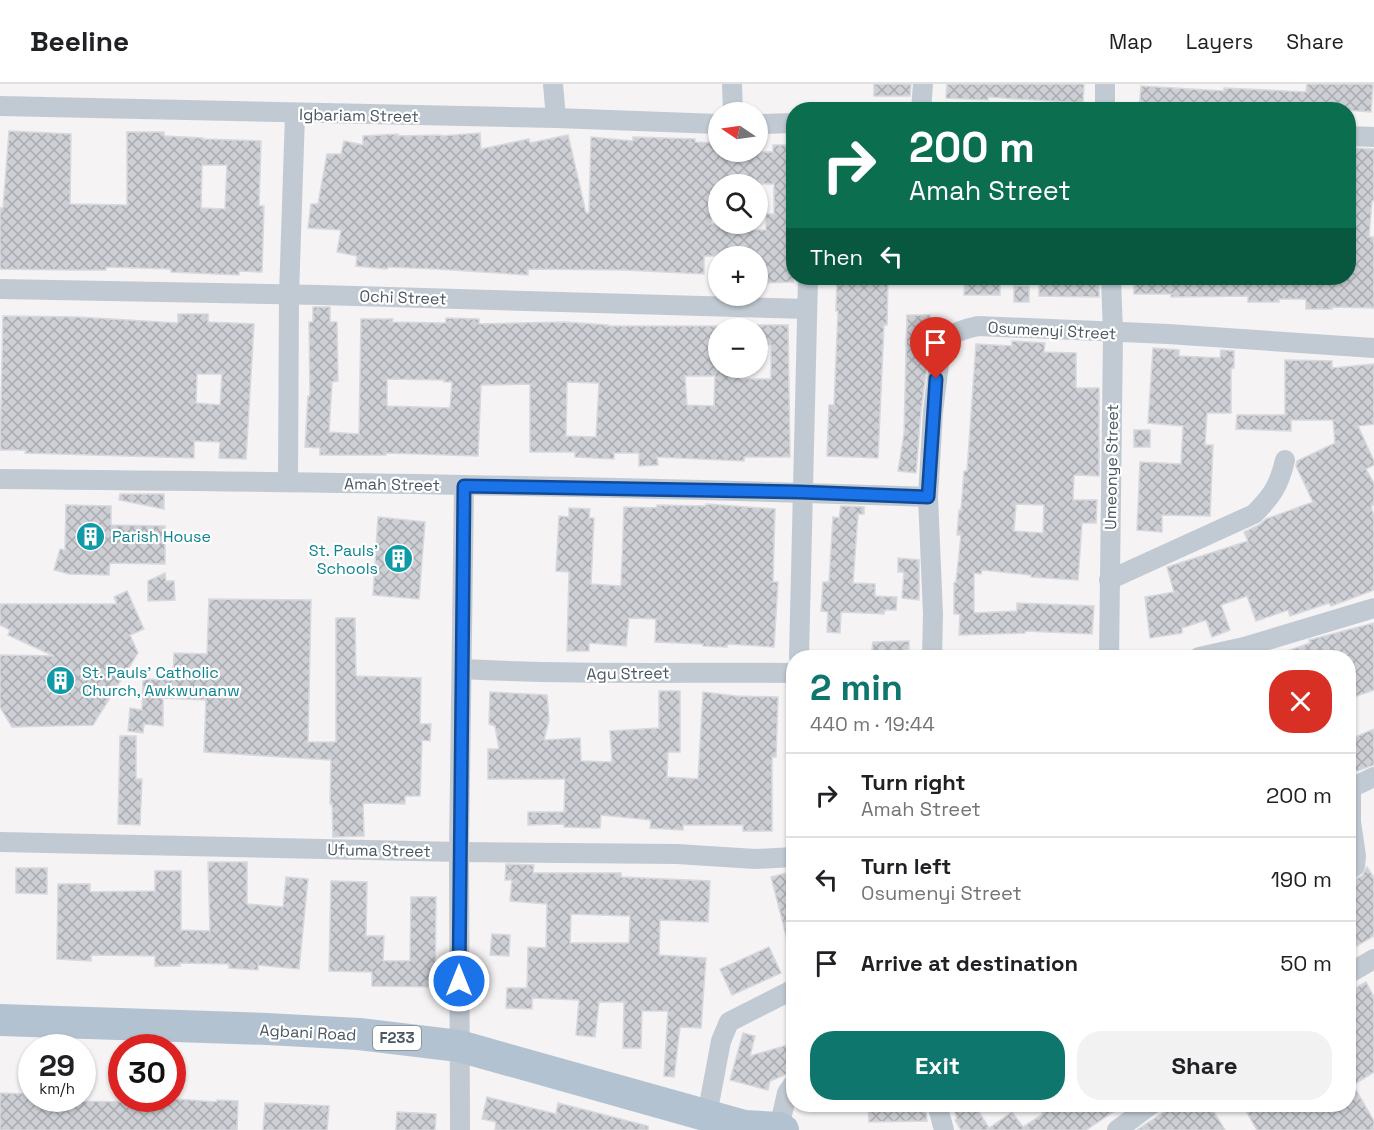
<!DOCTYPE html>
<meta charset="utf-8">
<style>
:root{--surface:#fff;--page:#f2f2f2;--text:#202124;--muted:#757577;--line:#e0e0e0;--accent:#0f766e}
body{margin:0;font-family:"Space Grotesk",sans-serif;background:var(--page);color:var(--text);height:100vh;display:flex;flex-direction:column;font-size:22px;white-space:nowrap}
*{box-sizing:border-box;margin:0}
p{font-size:20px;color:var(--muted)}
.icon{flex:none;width:33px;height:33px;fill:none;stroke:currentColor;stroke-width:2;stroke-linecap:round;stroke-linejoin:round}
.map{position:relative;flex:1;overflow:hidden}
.sheet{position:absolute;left:786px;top:566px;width:570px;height:462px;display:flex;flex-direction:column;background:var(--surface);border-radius:24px;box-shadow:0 2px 4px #0004}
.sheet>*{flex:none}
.guide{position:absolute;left:786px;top:18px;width:570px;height:183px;border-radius:24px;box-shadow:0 2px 4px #0004;background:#0b6e4f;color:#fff;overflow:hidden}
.needle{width:39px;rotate:283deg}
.buttons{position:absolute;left:708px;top:18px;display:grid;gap:12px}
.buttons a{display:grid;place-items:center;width:60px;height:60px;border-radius:50%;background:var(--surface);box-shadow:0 2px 4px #0004;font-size:30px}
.speed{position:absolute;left:18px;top:950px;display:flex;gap:12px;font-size:30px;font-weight:700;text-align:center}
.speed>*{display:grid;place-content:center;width:78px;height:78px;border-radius:50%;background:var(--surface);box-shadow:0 2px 4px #0004;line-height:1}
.speed small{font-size:15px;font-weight:400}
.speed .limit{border:9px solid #d22;background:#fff;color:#111}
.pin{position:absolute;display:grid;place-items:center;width:51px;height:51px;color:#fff;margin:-62px -26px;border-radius:50% 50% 50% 0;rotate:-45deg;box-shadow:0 0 6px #0007}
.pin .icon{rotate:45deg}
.me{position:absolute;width:66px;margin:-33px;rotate:0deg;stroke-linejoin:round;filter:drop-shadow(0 0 4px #0008)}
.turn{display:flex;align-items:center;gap:21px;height:126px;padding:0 24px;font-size:27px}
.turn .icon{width:78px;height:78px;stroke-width:2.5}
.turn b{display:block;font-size:42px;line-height:51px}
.then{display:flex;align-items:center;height:57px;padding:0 24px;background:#0003;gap:12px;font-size:22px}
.round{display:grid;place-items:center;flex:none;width:63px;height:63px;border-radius:24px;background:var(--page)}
.headline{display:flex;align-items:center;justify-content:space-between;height:102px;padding:0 24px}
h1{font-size:36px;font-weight:800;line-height:45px;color:var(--accent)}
.cta{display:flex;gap:12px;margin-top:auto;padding:12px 24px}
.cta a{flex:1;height:69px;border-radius:24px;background:var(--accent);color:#fff;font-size:24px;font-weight:800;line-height:69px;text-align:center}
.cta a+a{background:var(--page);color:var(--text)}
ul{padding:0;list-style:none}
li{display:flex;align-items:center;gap:18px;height:84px;padding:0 24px;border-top:2px solid var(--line)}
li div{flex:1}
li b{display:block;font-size:22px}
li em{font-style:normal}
header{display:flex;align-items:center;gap:36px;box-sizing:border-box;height:84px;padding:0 30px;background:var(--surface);border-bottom:2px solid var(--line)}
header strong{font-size:28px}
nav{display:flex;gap:33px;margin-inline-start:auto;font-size:21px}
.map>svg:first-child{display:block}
.building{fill:url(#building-cross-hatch);stroke:#d7d9de;stroke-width:1.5;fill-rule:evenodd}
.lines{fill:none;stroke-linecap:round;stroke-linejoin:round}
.minor{stroke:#c1cad2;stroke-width:20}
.primary{stroke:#b3c2d1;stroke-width:32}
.route-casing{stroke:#114b97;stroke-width:15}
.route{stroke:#1a73e8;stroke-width:10}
.labels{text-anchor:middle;stroke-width:4.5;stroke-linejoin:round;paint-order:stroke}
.shield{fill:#fff;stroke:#808990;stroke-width:1.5}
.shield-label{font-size:15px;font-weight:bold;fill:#4a5661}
.street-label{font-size:16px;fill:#4a5661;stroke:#fff}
.culture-label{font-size:16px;fill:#0d838f;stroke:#fff;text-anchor:start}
</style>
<header>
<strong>Beeline</strong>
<nav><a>Map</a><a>Layers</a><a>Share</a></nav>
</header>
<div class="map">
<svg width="1374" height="1046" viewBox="0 0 1374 1046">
<defs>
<pattern id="building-cross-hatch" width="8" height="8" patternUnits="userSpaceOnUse" patternTransform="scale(1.5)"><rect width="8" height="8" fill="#cdcfd5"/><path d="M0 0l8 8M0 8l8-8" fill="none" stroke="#a8abb0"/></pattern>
</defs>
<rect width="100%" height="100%" fill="#f5f3f3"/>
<g class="building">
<polygon points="874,0 911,0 910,12 874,12"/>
<polygon points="947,0 1084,0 1083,19 988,13 988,16 946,14"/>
<polygon points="1307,0 1373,0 1371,28 1294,22 1294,26 1139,26 1141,2 1224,7 1224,4 1306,8"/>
<path d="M9,47L71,50L70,120L127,121V48H164V52L203,54V55L261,57L259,122H264L262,188L239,187V191L171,188V185L106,183V186H70L0,185V124H3ZM202,81H227L225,125L201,124Z"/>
<path d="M480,49L481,65L529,55L530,59L568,51L586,129H589L591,53L633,57V53L695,55V58L718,59V68H773V61H794L793,198L759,199V172H704V190L624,186L528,185V191L436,185L388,183L387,185L356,182L357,172L337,168L341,146L308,144L311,120H318L327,70H341L344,57L363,61V52L398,50V52L441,51V52ZM718,100H774V130H766V146H736V140H711L712,110L718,111Z"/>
<polygon points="1351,64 1374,65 1374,117 1372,117 1369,153 1374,153 1374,224 1332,223 1332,225 1306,225 1306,215 1279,215 1279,218 1248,218 1248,212 1171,213 1171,210 1134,210 1134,194 1149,194 1149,196 1197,197 1196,194 1351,194 1353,138 1348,137"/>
<polygon points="837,194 888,194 887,241 884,241 878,374 827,372 829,321 834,321 838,227 836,227"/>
<polygon points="965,194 1000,194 1000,211 964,211"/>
<polygon points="1039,194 1099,194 1099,213 1039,212"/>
<rect x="1014" y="202" width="15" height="16"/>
<path d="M313,223H330V238H337L338,297L332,298L329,348L359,350L361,235H393L392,238L446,239V234L479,235V240L564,238L608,241V242H718V284H740V295H771V261H758V241H788L790,373H744V377L657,373L658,381L639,382V369H614V375L575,373V368H530V300L481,301L478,372L386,369V371H320V364L305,363L308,312H310L309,238H313ZM685,292H715L714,322L687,321ZM387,295L444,296V298H452L450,324L387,322ZM567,298L599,299L596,353L566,352Z"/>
<path d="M178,230H208V238L254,240L246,375L219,374L220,358L194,357V374L25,369L26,366H0L3,232L77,233L178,239ZM197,290H222L220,321L196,319Z"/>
<polygon points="907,231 930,231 930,261 921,327 916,389 898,387 904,350"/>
<path d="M1012,257L1045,259L1044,268L1076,269V304H1099V392L1074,391L1073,416H1097L1096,439H1082L1078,496L1031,493V491L982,486L981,490L974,489V529L1017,527V519L1094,522L1092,550L1025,547V549L959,551L960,530H954V499L956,498L961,451H957L959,426H961L964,387H967L976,260L1012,262ZM1016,420L1044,421L1043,449L1014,447Z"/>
<polygon points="1153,264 1179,266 1179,272 1220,274 1221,266 1234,267 1234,284 1231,284 1231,329 1207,329 1205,361 1213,361 1210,432 1162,431 1162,448 1137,446 1140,378 1181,380 1183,342 1148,339"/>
<polygon points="1285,276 1332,277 1332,284 1374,280 1374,340 1358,342 1374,377 1374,381 1366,385 1374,399 1374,421 1371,422 1374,432 1374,506 1331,522 1329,519 1290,532 1288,526 1256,537 1247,512 1221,521 1230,546 1212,553 1206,536 1182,544 1182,549 1150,554 1145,513 1174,508 1167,483 1248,457 1244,448 1259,441 1266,435 1313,418 1296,382 1297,377 1335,359 1333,336 1291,336 1291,347 1236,345 1237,331 1285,331"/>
<rect x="1134" y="346" width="16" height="17"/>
<polygon points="120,410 164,410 164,425 119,416"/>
<polygon points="706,420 775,425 773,498 778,498 774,563 727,560 727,563 703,562 703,560 655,558 656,535 629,534 626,562 589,559 589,567 567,567 569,488 556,487 559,432 569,433 569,424 590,425 589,434 594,434 591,500 621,502 624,423 657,424 657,421 706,422"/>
<polygon points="66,421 111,422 111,441 165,442 165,480 110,479 109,491 69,490 54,486 60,465 65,466"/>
<polygon points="841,422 864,423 864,430 858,430 853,499 875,500 875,512 897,513 896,526 885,526 884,530 841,528 840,549 827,548 828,528 821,527 823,498 829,498 833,433 839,434"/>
<polygon points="378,433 425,438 419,515 373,511"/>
<polygon points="898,474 919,476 919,516 902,514 904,488 898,488"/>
<polygon points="165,489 166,497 174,497 175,516 148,517 148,497"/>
<polygon points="127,507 144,545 130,551 138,569 93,641 12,643 0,623 0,571 54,572 8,551 10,546 0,541 0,520 117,520 114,513"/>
<polygon points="209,515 311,516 308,658 336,658 336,534 355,534 356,592 421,594 420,640 431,640 430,657 422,656 420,712 405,712 405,720 363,719 364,752 333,753 332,720 330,720 331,676 204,668 206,616 163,614 163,642 144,640 143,649 128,647 130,624 142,626 143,595 173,596 174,569 207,570"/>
<polygon points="1374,539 1374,606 1348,615 1348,573 1276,573 1276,571 1310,559 1309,556"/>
<polygon points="909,557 909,570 871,571 873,558"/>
<polygon points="659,607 680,607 680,668 668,668 667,693 698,695 703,608 736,612 778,613 776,673 772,673 772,747 743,747 743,741 683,741 683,746 650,744 651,736 601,731 600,744 564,743 564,740 528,741 528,728 564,728 565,695 488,695 488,665 499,665 495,642 489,640 490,608 547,611 549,636 544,656 580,654 581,677 612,678 610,647 659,644"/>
<polygon points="1374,645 1374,681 1348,690 1348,656"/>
<polygon points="120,652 136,652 136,695 142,695 140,741 118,740"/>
<polygon points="208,778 247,778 247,820 283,823 286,793 308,795 299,885 258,881 258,886 229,884 229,880 180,879 180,882 155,882 155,872 91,871 91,877 57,875 58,800 90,800 90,808 155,807 155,787 181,787 181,846 210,847"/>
<path d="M506,780L534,781L533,789H621V793L710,797L708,838L660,836L659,871L706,874L701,944L680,943L674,993L664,992L668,927H642L641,964H623L624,918H599L595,953L576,951L579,916L532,914V925L506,924L507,904H527L528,863L546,864L547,820L510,817L512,796H505ZM571,830L630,832L629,859H570Z"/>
<polygon points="1367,783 1374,794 1374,852 1348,867 1348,799 1362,792"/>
<polygon points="16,784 47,784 47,810 16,809"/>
<polygon points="794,787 794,863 789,863 771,793"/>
<polygon points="331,797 367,798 366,852 384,852 383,877 410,877 411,813 436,813 435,903 372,902 372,888 329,887"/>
<polygon points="492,850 510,851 509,872 490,871"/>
<polygon points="769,863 781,889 732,911 720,885"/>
<polygon points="1366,898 1374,913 1374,988 1353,1001 1374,1037 1374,1046 1257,1046 1242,1020 1348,1020 1348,908"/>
<polygon points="743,949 755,952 750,972 794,959 794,987 770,997 768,1006 730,996"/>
<polygon points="0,1009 29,1010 28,1014 68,1014 68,1017 125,1018 126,1014 174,1017 174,1015 217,1018 217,1016 238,1017 237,1046 0,1046"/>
<polygon points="487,1013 556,1030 558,1019 648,1042 648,1046 495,1046 496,1038 482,1035"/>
<polygon points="265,1019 329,1022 327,1046 263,1046"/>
<polygon points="868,1020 925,1020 927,1037 869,1038"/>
<polygon points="952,1020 974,1020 989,1044 1012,1028 1023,1043 1043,1030 1037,1020 1125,1020 1086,1046 961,1046 955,1036 957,1035"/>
<polygon points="1176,1020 1193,1020 1197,1027 1209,1020 1225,1046 1137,1046"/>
<polygon points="397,1028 436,1030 435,1046 396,1046"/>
</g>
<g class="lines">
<g class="minor">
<polyline points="553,0 556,34"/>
<polyline points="732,0 733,28"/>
<polyline points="0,22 556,34 718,40"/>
<polyline points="921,26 923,0"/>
<polyline points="1105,26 1105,0"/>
<polyline points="758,40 794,39"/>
<polyline points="1348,52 1374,53"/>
<polyline points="0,205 321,211 807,225"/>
<path d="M0,395C309,398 619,402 928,413"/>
<polyline points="288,398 289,211 295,30"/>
<path d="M1109,496L1254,430C1272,412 1279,402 1285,376"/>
<polyline points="799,573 808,194"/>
<path d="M932,573L933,530L928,413L933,328L941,264C950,248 961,246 978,242L1168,250L1374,264"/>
<polyline points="1109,573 1113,249 1111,194"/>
<polyline points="1199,573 1244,563 1374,524"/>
<path d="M463,585C573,591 683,588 794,589"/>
<polyline points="1348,702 1353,703 1374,693"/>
<polyline points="0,758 459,768 677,770 755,775 794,773"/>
<polyline points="1348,787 1355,782 1356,772 1351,738 1351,703"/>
<polyline points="1348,890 1374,875"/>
<polyline points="937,1020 944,1046"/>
<polyline points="707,1031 721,957 729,938 794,905"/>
<polyline points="779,1044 787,1009 794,999"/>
<polyline points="460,1046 459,768 464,402"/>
<polyline points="1117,1046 1152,1020"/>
</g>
<polyline class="primary" points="0,936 267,945 359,950 459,962 744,1042 779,1044 783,1046"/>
</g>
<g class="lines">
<defs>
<polyline id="route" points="459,897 464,402 800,408 928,413 936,295"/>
</defs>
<use href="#route" class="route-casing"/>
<use href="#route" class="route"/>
</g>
<defs>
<symbol id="building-disc" viewBox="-11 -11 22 22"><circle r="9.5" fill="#0f9aa8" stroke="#fff"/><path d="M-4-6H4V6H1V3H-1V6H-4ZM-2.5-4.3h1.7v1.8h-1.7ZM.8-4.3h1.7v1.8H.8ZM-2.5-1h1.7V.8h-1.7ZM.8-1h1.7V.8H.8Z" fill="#fff"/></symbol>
</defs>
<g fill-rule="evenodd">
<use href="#building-disc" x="74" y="436" width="33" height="33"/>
<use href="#building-disc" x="382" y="458" width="33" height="33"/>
<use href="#building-disc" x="44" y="580" width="33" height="33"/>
</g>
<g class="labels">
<rect class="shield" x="373" y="942" width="48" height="24" rx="4.5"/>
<g class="shield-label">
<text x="397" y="959">F233</text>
</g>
<g class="street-label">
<text transform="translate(359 31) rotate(1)" y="6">Igbariam Street</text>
<text transform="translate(403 213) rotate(2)" y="6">Ochi Street</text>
<text transform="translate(1052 246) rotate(3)" y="6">Osumenyi Street</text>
<text transform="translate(1111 383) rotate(-89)" y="6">Umeonye Street</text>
<text transform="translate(392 400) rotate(1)" y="6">Amah Street</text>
<text transform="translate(628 589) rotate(-1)" y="6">Agu Street</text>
<text transform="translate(379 766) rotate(1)" y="6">Ufuma Street</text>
<text transform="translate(308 948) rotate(3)" y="6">Agbani Road</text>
</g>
<g class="culture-label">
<text x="112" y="458">Parish House</text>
<text x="378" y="472" text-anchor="end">St. Pauls'<tspan x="378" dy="18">Schools</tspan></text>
<text x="82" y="594">St. Pauls' Catholic<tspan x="82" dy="18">Church, Awkwunanw</tspan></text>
</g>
</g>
</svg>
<div class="buttons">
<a><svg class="needle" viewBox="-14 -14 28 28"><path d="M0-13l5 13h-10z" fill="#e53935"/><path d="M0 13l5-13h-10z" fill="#757577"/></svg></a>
<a><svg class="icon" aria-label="search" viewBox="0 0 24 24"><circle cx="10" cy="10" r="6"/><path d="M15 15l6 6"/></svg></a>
<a>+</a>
<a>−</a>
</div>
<div class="speed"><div>29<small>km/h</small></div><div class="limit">30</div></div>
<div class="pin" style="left:936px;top:295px;background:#d93025"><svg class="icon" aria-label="arrive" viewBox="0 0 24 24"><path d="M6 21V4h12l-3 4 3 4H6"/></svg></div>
<svg class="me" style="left:459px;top:897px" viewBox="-20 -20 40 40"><circle r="17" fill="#1a73e8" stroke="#fff" stroke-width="3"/><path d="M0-11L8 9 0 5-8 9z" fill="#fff"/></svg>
<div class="guide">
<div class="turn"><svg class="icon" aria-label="right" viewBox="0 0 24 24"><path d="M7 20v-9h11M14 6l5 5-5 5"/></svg><div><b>200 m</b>Amah Street</div></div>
<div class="then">Then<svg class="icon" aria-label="left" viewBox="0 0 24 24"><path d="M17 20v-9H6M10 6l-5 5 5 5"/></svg></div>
</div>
<section class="sheet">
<div class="headline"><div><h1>2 min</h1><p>440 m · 19:44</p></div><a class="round" style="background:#d93025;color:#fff"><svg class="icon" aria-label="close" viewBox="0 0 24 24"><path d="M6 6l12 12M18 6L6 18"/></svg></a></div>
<ul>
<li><svg class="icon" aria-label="right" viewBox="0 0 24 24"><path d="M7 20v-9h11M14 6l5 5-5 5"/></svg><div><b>Turn right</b><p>Amah Street</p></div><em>200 m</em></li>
<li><svg class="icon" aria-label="left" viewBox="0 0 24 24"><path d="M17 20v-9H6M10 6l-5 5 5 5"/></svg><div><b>Turn left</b><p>Osumenyi Street</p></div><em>190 m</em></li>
<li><svg class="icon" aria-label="arrive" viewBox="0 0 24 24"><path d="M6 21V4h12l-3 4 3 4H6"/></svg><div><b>Arrive at destination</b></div><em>50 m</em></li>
</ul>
<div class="cta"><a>Exit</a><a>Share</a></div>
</section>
</div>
